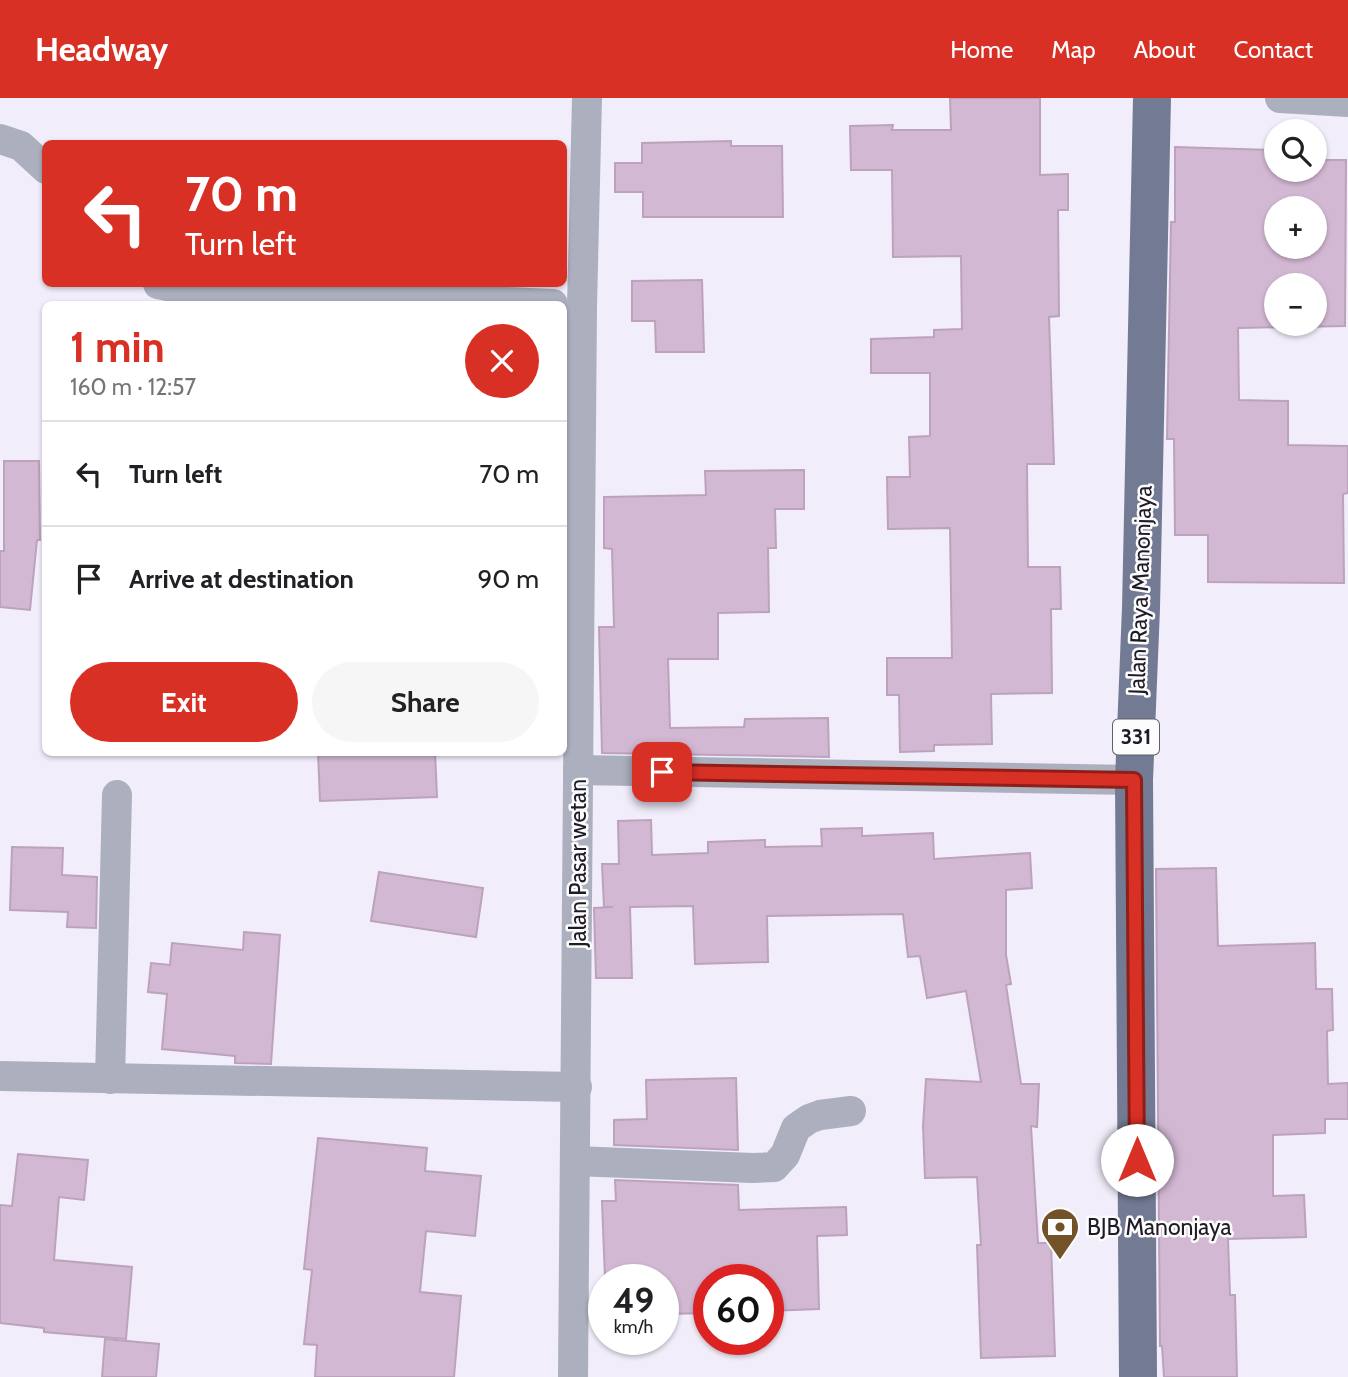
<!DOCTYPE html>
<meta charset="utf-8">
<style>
:root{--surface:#fff;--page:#f6f6f6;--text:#202124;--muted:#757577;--line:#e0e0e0;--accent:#d93025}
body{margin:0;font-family:Cabin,sans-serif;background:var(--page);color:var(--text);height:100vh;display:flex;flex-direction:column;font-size:26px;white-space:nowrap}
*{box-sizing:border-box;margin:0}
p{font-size:23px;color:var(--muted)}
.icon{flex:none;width:38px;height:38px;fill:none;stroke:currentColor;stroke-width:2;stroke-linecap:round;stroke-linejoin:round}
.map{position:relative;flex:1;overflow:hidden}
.details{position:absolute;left:42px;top:203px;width:525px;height:455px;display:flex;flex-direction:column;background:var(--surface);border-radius:10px;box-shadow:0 2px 5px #0004}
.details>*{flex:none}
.hud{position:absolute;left:42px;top:42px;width:525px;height:147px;border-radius:10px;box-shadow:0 2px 5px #0004;background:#d93025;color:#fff;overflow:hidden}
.buttons{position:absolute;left:1264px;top:21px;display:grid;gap:14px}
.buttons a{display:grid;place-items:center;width:63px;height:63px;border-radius:50%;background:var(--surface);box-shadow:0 2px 5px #0004;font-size:35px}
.speed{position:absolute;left:588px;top:1166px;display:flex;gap:14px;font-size:35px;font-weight:700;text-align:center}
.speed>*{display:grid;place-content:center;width:91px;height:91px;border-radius:50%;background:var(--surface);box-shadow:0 2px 5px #0004;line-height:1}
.speed small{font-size:18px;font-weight:400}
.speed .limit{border:10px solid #d22;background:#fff;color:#111}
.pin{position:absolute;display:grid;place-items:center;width:60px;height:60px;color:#fff;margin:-30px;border-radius:14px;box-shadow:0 4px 10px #0006}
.me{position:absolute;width:77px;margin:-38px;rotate:0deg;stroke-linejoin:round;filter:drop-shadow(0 0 5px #0008)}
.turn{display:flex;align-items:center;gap:24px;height:147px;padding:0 28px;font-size:32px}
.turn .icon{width:91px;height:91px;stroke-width:2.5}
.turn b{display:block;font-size:49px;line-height:60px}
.round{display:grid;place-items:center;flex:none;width:74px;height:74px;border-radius:37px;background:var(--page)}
.summary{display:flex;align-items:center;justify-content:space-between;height:119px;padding:0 28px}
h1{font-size:42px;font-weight:700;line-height:52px;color:var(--accent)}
.button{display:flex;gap:14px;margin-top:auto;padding:14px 28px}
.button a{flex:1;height:80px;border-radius:42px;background:var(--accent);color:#fff;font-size:28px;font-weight:700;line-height:80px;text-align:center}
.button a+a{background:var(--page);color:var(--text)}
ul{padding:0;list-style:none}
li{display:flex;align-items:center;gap:21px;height:105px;padding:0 28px;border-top:2px solid var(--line)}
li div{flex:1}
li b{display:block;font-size:26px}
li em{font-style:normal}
header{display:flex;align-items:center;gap:42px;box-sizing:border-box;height:98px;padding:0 35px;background:var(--accent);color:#fff}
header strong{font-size:33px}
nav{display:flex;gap:38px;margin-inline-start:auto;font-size:24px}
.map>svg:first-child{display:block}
.building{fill:#d3b8d3;stroke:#bca2bc;stroke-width:2;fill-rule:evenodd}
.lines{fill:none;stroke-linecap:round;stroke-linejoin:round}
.street{stroke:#abafbe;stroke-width:30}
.primary{stroke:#737a93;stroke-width:38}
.route-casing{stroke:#8d1f18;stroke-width:18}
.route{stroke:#d93025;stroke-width:12}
.labels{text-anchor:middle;stroke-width:5;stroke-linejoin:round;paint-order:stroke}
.shield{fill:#fcfcfc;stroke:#615e66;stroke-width:2}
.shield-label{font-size:21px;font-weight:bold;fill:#1e1a26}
.street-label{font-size:23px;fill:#1e1a26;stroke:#fcfcfc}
.poi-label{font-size:23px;fill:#1e1a26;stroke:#fcfcfc;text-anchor:start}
</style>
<header>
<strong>Headway</strong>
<nav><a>Home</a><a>Map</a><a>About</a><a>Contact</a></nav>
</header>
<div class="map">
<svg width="1348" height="1279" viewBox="0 0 1348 1279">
<rect width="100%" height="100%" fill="#f1edfa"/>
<g class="building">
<polygon points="950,0 1040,0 1040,77 1068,76 1068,112 1058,112 1059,218 1049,219 1054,366 1027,366 1028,469 1060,469 1061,511 1051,511 1052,595 991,596 992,646 934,647 934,653 900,654 899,597 887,597 887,560 952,560 950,430 888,431 887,379 910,379 909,339 930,338 930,275 871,275 871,241 934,239 934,232 962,231 961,158 893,159 892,72 851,72 850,28 893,27 892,32 951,32"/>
<polygon points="731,43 731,48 782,48 783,119 643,119 643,94 615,94 615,65 642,65 642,45"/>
<path d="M1175,49L1276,52V72H1314V62H1346L1345,228L1238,230L1239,302L1288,303V347L1348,348V395L1343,396L1344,485L1208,484V437H1175L1174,341H1167L1171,124H1175ZM1276,110H1314V149H1276ZM1276,187H1314V226H1276Z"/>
<polygon points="702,182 704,254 656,254 655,223 632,223 632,183"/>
<polygon points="4,363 39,363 40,442 37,442 30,512 0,509 0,453 4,453"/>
<polygon points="804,372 804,411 775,411 776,450 768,450 769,514 718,515 718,561 668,561 670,630 744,629 745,621 828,620 829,659 602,655 599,529 614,529 612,451 604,450 604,399 706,397 705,373"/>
<polygon points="318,654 435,654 437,699 320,703"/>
<polygon points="651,722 652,757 708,755 708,744 765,742 765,749 822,748 821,731 862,730 862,738 933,735 934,761 1030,755 1032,790 1006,792 1006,857 1011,886 1006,887 1021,986 1039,986 1037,1029 1031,1028 1038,1145 1051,1145 1055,1258 981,1260 977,1147 981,1147 977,1079 925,1080 923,1028 926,981 981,984 966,893 927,900 920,858 908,859 903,816 767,818 768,864 695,866 693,808 630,809 632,880 596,880 594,810 613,809 604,809 602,766 619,766 618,723"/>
<polygon points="12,749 63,750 62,777 97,779 96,830 67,829 68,814 10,812"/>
<polygon points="1216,770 1218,848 1315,845 1316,891 1332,891 1333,932 1327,933 1328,986 1348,985 1348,1021 1325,1021 1325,1035 1273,1037 1273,1098 1304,1097 1306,1139 1228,1141 1230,1197 1235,1197 1237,1279 1164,1279 1162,1248 1160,1248 1156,771"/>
<polygon points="379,774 483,790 476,839 371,823"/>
<polygon points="244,834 280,837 271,966 235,965 235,958 162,951 167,896 148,894 151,865 170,867 172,845 243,852"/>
<polygon points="736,980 738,1052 614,1047 614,1022 647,1021 646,982"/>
<polygon points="318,1040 427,1050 425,1073 481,1078 475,1138 426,1133 420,1194 461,1198 454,1279 315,1279 317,1247 304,1246 312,1172 304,1171"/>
<polygon points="18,1056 88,1062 84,1102 59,1099 54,1162 132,1169 126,1241 44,1234 44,1230 0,1225 0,1107 12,1108"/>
<polygon points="615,1082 738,1087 739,1112 846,1109 847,1137 817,1138 819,1211 768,1213 768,1181 709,1181 709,1215 663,1216 663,1181 605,1181 602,1103 616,1103"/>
<polygon points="105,1241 159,1246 156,1279 102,1279"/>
</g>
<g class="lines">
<g class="street">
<polyline points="1280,0 1348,4"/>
<polyline points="0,41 21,48 46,71"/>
<polyline points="158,186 172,189 553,206"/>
<polyline points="578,672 1134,682"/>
<polyline points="0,978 577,989"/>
<polyline points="110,981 117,697"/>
<polyline points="575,1063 753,1070 774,1069 785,1057 796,1030 809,1021 820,1017 851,1013"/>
<polyline points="573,1279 582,208 587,0"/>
</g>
<polyline class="primary" points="1138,1279 1134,682 1141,510 1152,0"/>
</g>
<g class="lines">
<defs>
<polyline id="route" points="662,674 1134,682 1137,1062"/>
</defs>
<use href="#route" class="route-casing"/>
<use href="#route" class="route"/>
</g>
<defs>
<symbol id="bank-pin" viewBox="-11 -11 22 30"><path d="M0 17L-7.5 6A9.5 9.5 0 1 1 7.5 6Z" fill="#735229" stroke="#fcfcfc"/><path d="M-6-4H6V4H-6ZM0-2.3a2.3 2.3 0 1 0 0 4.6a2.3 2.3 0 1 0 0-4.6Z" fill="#fff"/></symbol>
</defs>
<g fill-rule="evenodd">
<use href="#bank-pin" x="1038" y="1107" width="44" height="60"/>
</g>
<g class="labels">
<rect class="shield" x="1113" y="621.5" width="46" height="35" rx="5"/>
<g class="shield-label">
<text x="1136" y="646">331</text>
</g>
<g class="street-label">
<text transform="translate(1140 492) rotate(-88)" y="8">Jalan Raya Manonjaya</text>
<text transform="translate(578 765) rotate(-90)" y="8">Jalan Pasar wetan</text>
</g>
<g class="poi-label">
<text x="1087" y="1137">BJB Manonjaya</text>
</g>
</g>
</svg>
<div class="buttons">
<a><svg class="icon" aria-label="search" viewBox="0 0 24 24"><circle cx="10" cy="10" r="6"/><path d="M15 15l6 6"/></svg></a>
<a>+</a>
<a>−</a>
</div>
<div class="speed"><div>49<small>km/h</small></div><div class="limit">60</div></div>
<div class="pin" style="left:662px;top:674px;background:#d93025"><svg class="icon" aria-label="arrive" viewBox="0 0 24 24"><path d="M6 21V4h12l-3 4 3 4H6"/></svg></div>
<svg class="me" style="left:1137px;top:1062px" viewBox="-20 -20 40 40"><circle r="19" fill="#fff"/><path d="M0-13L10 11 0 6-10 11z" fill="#d93025"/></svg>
<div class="hud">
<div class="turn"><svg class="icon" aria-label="left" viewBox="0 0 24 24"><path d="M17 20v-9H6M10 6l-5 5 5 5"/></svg><div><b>70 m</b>Turn left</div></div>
</div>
<section class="details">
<div class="summary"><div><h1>1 min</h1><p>160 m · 12:57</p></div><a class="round" style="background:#d93025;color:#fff"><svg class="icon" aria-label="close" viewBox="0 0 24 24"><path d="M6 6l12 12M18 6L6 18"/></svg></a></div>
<ul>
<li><svg class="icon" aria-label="left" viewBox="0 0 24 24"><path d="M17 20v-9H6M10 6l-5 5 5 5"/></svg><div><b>Turn left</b></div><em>70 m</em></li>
<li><svg class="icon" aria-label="arrive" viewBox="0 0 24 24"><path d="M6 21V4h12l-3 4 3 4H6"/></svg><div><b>Arrive at destination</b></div><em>90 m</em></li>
</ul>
<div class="button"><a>Exit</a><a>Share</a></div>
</section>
</div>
